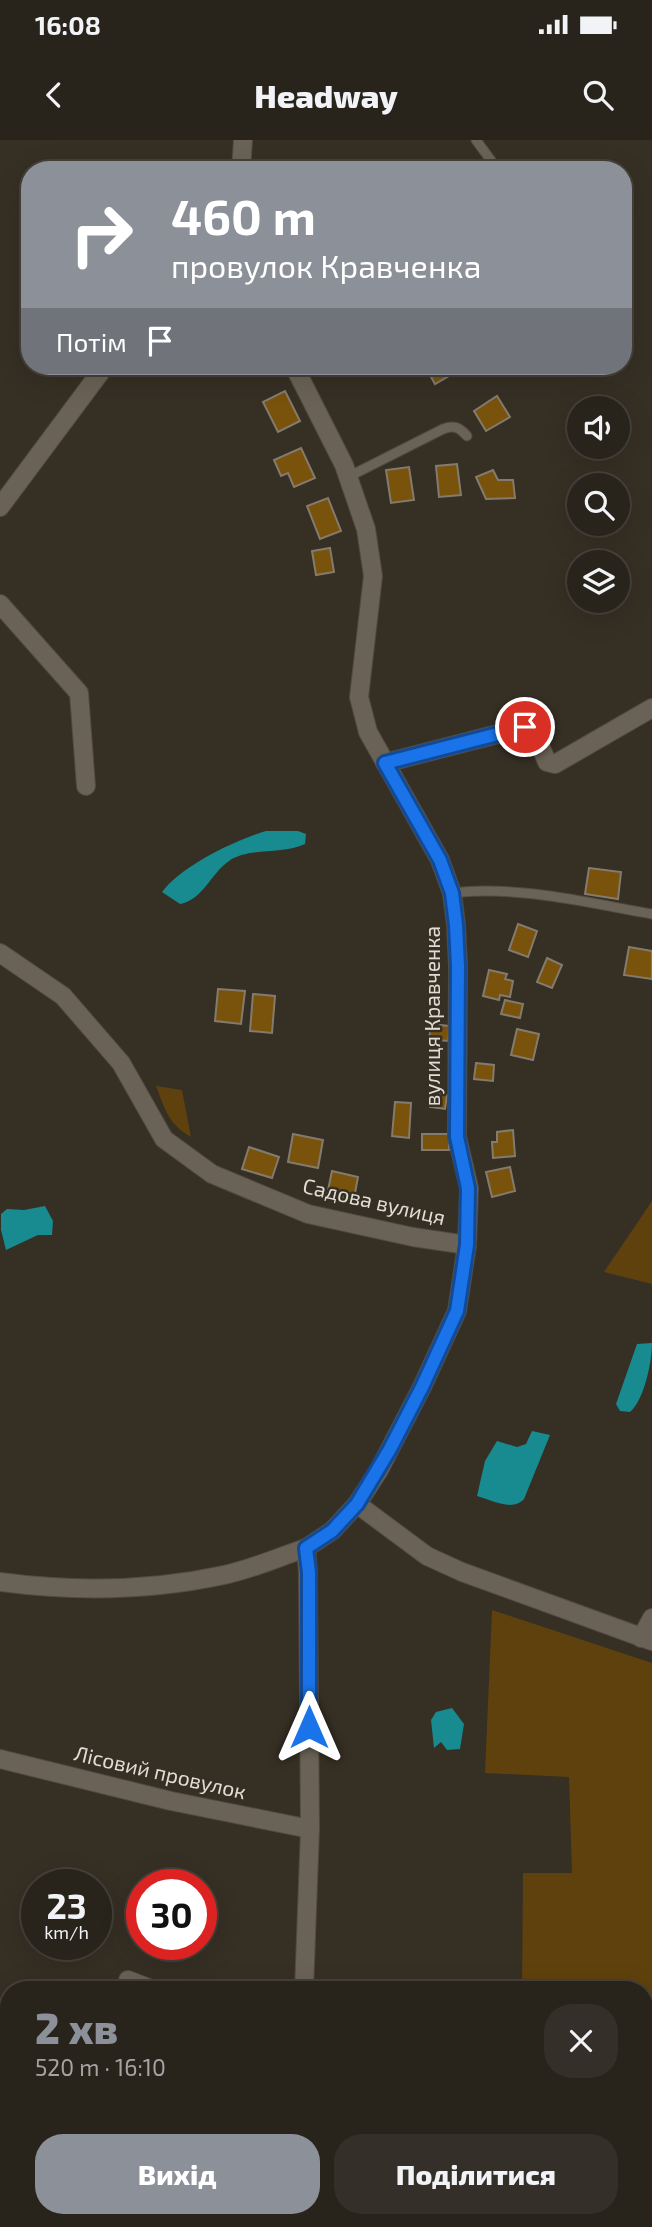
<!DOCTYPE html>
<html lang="uk">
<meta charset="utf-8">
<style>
:root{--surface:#28231b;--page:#342f28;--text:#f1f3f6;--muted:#a5a4a3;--line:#44403a;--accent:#8c9099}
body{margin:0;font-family:"Exo 2",sans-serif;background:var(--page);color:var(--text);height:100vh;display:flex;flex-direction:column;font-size:26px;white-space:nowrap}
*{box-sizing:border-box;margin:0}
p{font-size:23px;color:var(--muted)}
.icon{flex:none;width:38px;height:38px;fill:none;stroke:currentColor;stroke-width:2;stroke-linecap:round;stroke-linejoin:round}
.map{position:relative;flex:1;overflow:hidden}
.sheet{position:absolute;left:0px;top:1841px;width:653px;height:247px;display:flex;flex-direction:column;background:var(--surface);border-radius:28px 28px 0 0;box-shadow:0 7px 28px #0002,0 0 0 2px var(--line)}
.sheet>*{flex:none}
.banner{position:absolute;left:21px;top:21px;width:611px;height:214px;border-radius:28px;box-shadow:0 7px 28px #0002,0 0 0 2px var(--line);background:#8c9099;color:#fff;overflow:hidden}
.controls{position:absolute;left:567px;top:256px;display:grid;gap:14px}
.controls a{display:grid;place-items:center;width:63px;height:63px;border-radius:50%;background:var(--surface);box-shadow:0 7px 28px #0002,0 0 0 2px var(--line);font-size:35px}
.speed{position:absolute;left:21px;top:1729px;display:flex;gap:14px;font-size:35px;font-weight:700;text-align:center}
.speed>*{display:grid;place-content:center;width:91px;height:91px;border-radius:50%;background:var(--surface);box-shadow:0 7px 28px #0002,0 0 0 2px var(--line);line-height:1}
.speed small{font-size:18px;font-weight:400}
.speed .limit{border:10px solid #d22;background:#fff;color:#111}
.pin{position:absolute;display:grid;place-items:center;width:60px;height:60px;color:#fff;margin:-30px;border:4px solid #fff;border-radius:50%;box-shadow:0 2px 7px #0007}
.me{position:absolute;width:77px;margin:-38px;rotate:0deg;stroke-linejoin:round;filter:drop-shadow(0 0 5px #0008)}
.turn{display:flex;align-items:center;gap:24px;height:147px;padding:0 35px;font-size:32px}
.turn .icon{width:91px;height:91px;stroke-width:2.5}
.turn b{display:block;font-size:49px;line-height:60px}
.then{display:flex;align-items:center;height:66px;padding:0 35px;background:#0003;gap:14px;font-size:26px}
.round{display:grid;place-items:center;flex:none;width:74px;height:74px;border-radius:28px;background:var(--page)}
.overview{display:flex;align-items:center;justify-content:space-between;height:119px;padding:0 35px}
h1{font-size:42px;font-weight:800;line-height:52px;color:var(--accent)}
.action{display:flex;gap:14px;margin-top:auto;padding:14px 35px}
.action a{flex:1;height:80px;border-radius:28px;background:var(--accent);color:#fff;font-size:28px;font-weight:800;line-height:80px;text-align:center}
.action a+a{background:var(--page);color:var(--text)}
.status{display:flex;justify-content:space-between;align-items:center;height:49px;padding:0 35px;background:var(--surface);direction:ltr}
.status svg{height:19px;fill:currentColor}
header{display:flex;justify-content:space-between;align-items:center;height:91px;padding:0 35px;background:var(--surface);font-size:32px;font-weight:800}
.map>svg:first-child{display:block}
.green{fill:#5f410d}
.water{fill:#178b8f}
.building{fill:#79520b;stroke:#847b6f;stroke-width:2}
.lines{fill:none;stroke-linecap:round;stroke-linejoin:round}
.lane-casing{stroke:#514a41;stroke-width:11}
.street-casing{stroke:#514a41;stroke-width:20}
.lane{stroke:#6a6256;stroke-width:9}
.street{stroke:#6a6256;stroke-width:18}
.route-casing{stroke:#114b97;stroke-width:18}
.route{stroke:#1a73e8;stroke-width:12}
.labels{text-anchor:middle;stroke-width:5;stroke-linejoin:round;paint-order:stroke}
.street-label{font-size:21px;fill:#e1dcd5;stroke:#362f24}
</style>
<div class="status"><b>16:08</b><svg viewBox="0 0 49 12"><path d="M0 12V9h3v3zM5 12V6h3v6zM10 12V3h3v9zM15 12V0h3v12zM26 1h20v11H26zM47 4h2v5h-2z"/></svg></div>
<header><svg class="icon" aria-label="back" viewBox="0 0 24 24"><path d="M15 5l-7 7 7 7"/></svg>Headway<svg class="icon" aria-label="search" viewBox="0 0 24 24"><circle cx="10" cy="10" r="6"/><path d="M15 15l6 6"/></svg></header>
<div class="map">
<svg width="652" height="2087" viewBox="0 0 652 2087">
<rect width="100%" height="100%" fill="#362f24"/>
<g class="green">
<path d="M156,946L182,950L191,997C168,984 165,969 156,946Z"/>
<polygon points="652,1061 652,1144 604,1132"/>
<polygon points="492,1470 652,1523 652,2087 560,2087 558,2079 644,2079 644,1850 522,1850 523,1733 572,1733 569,1637 485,1633"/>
<polygon points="0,1875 9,1896 9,2079 83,2079 86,2087 0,2087"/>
</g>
<g class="water">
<path d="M266,691H298L306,694L305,704C282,715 249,707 229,721C211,733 203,760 180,764L162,752C181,726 235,700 266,691Z"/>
<polygon points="45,1066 53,1081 52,1095 38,1095 6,1110 1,1090 1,1074 7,1069 24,1070"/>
<path d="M652,1203C652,1222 644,1260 630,1272L620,1271L616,1264L637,1204Z"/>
<path d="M532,1291L550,1295L524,1359C512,1372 492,1360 477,1356L485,1321L497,1301L517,1307L526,1304Z"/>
<polygon points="452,1568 464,1584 460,1609 447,1610 441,1602 434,1608 431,1580 436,1572"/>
</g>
<g class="building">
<polygon points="425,226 457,226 459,230 435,244"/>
<polygon points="285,251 300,281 278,292 263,262"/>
<polygon points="497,256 510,277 486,291 474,271"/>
<polygon points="301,308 315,338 294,347 288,333 281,336 274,320"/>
<polygon points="457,324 461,355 439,357 436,326"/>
<polygon points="409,327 414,360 391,363 386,330"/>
<polygon points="493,330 498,340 513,340 515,358 486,359 476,337"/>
<polygon points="328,358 341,391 320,399 307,366"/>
<polygon points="330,408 334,432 316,435 312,411"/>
<polygon points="589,728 621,732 618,759 585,754"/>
<polygon points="518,784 537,791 528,817 509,810"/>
<polygon points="629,807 652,811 652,839 624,835"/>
<polygon points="547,818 562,825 552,848 537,842"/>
<polygon points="489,830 507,834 505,839 513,841 510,857 500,855 499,860 483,856"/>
<polygon points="218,849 245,851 241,884 215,881"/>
<polygon points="253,854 275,856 272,893 250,891"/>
<polygon points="505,860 523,864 520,878 501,874"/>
<polygon points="431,884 449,886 448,901 429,899"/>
<polygon points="517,889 539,894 533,920 511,915"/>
<polygon points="476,923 494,925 493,941 474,939"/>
<polygon points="432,953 447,955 445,969 430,967"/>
<polygon points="395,962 411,963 409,998 392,996"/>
<polygon points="513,990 515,1016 493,1018 492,1002 497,1002 497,992"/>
<polygon points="293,994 323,1000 318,1028 288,1022"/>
<rect x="422" y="994" width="27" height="16"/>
<polygon points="249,1007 279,1017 272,1038 242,1029"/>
<polygon points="510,1027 515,1051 492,1057 486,1032"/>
<polygon points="332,1031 358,1037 355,1053 348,1052 347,1059 327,1055"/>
</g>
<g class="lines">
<defs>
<g id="lane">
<polyline points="476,0 498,30"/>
<path d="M348,337L443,289C454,285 459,287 467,296"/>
<path d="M452,753C516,745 589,763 652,774"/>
</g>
<g id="street">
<polyline points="241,30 243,0"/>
<polyline points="294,226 344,325 366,389 373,436 359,557 368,592 440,720 452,753 456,785 458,826 457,997 469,1048 467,1105 457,1171 422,1247 379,1330 357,1364 332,1391 306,1408 308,1433 310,1689 304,1850"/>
<polyline points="0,367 105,226"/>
<polyline points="0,464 79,553 86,646"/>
<polyline points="385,623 525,587 534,591 547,622 555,624 652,568"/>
<polyline points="0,813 63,856 121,923 164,999 212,1034 308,1074 413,1097 467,1105"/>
<polyline points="357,1364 427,1416 462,1432 652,1501"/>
<path d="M0,1442C75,1452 150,1451 224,1435C252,1429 279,1417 306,1408"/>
<polyline points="641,1498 652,1478"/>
<polyline points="0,1619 171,1661 310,1689"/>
<polyline points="128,1840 154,1850"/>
<polyline points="336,2079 338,2087"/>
<polyline points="248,2087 270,2079"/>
</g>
</defs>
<use href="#lane" class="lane-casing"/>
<use href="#street" class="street-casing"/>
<use href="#lane" class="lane"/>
<use href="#street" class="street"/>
</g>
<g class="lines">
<defs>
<polyline id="route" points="309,1587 309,1433 306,1408 332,1391 357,1364 390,1309 422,1247 457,1171 467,1105 468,1048 457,997 458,826 456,785 452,753 440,720 385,623 525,587"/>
</defs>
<use href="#route" class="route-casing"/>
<use href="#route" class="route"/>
</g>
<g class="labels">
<g class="street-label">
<text transform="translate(433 876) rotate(-90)" y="7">вулиця Кравченка</text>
<text transform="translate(374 1062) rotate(13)" y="7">Садова вулиця</text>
<text transform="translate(160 1633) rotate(13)" y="7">Лісовий провулок</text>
</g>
</g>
</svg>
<div class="controls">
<a><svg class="icon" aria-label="sound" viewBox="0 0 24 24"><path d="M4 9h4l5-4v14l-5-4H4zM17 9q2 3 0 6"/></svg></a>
<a><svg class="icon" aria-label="search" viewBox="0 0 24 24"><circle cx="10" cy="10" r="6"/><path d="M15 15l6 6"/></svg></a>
<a><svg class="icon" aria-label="layers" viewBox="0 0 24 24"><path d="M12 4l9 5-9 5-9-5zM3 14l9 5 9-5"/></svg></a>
</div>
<div class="speed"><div>23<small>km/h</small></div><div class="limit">30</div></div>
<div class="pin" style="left:525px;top:587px;background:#d93025"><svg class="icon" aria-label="arrive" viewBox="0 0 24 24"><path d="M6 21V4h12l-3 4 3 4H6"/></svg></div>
<svg class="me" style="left:309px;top:1587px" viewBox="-20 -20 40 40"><path d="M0-17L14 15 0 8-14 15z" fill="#1a73e8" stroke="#fff" stroke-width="4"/></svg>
<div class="banner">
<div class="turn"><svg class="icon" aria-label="right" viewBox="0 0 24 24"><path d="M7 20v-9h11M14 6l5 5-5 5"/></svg><div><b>460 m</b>провулок Кравченка</div></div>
<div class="then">Потім<svg class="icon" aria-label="arrive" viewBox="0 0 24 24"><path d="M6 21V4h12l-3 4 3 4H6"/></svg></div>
</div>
<section class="sheet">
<div class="overview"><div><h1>2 хв</h1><p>520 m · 16:10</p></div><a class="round"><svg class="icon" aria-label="close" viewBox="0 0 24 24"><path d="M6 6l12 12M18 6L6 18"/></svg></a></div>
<div class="action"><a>Вихід</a><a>Поділитися</a></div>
</section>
</div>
